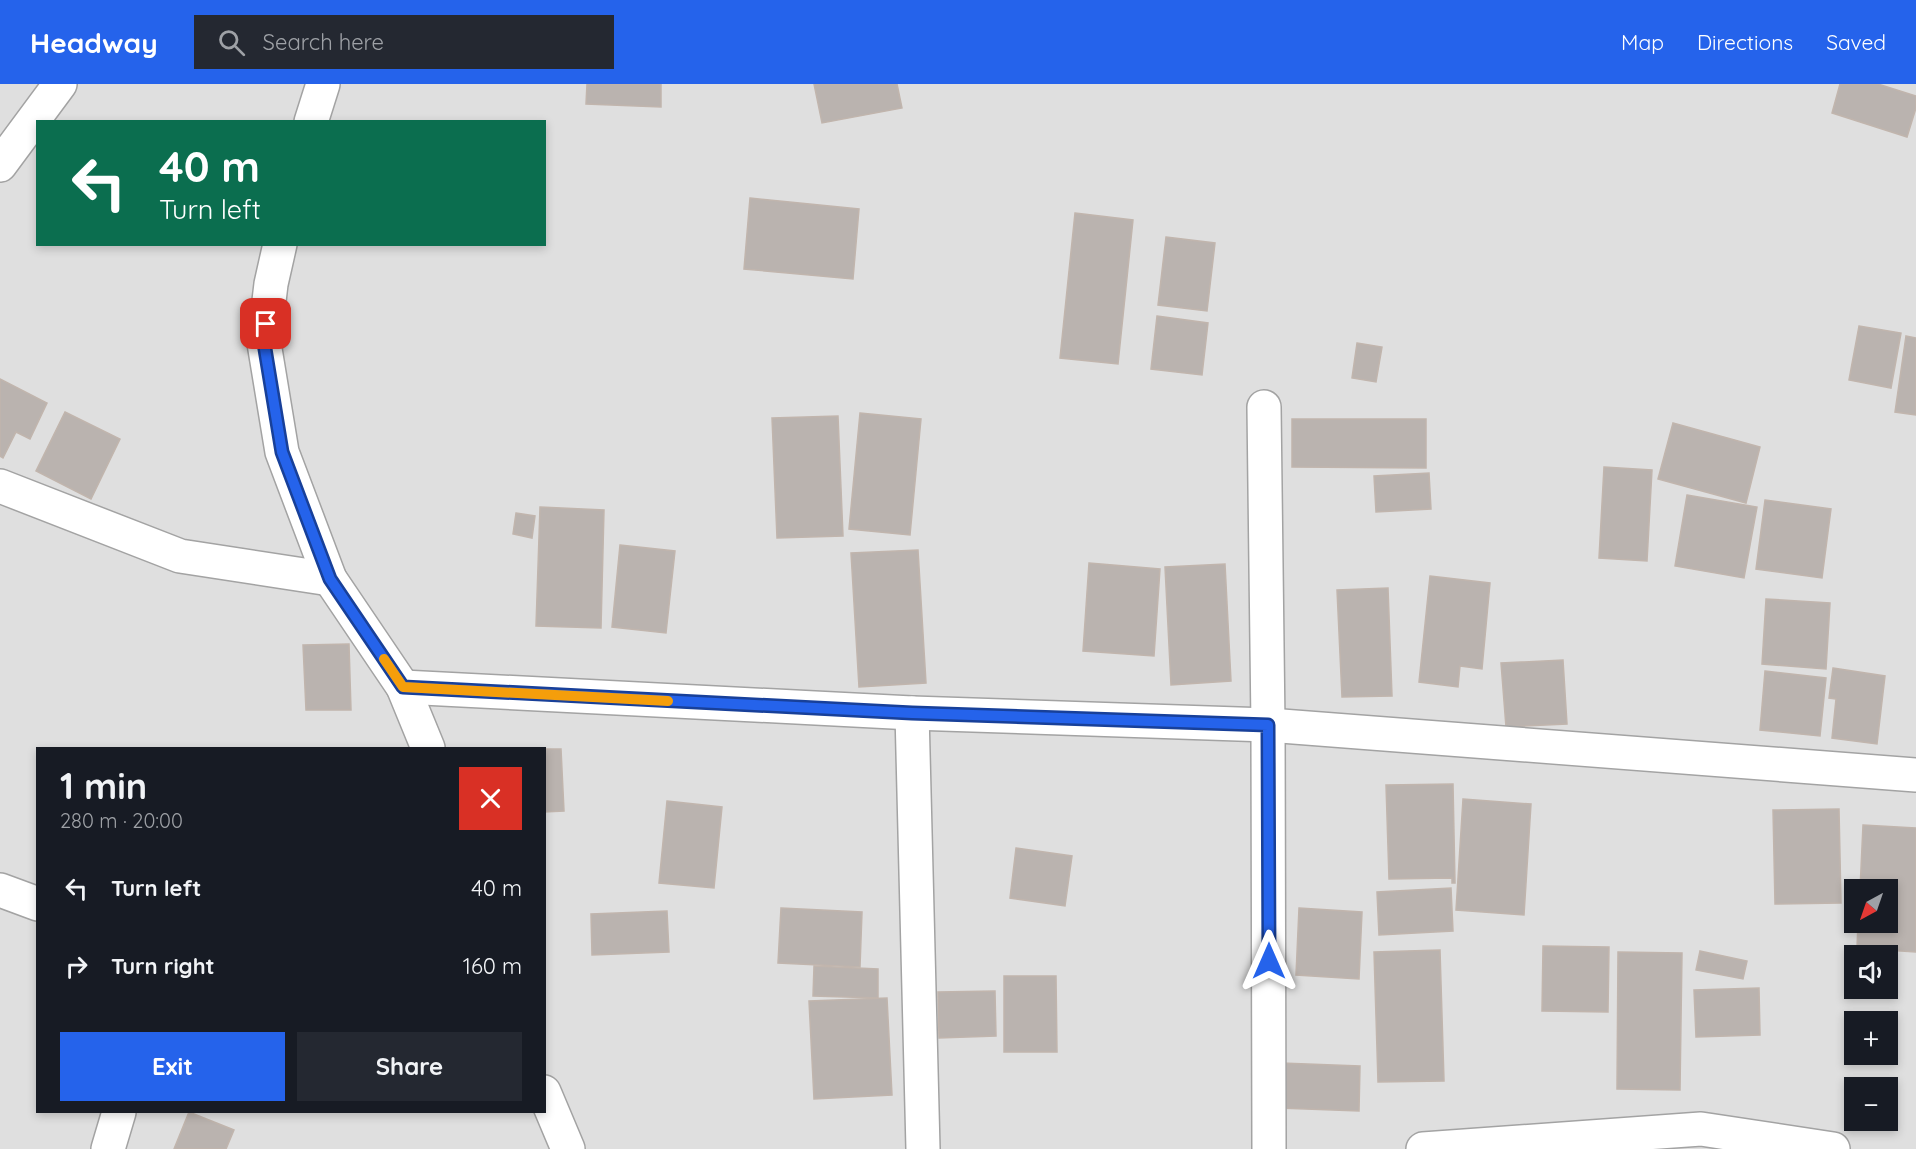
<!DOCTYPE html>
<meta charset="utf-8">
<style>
:root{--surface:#171b24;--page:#242831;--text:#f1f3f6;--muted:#9ea1a6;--accent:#2563eb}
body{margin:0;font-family:Quicksand,sans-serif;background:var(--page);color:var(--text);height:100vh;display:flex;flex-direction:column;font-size:22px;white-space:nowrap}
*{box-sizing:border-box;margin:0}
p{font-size:20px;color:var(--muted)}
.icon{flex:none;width:33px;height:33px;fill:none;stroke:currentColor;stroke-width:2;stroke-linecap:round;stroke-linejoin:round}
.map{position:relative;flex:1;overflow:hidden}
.sheet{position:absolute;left:36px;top:663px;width:510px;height:366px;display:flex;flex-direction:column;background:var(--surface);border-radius:0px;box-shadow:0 3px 9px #0003}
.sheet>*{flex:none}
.hud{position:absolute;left:36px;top:36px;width:510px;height:126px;border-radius:0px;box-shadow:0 3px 9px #0003;background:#0b6e4f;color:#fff;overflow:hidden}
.needle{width:39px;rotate:220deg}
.tools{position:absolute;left:1844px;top:795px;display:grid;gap:12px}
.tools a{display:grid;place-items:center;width:54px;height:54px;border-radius:0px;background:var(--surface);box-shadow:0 3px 9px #0003;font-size:30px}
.pin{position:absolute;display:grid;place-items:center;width:51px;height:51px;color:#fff;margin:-26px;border-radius:12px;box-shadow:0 3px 9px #0006}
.me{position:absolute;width:66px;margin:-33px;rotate:0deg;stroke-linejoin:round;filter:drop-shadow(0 0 4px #0008)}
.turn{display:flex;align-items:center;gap:21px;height:126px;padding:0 24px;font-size:27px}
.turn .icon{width:78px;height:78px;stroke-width:2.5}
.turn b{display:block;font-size:42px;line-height:51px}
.round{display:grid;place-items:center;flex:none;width:63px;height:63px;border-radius:0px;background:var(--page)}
.overview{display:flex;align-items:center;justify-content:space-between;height:102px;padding:0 24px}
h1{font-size:36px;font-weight:700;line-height:45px}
.button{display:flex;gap:12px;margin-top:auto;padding:12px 24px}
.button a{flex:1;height:69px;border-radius:0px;background:var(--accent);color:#fff;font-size:24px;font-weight:700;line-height:69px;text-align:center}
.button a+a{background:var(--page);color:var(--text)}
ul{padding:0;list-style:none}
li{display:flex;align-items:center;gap:18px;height:78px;padding:0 24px}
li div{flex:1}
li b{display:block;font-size:22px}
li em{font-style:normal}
header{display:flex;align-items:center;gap:36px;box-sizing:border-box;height:84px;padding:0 30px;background:var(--accent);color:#fff}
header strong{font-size:28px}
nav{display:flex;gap:33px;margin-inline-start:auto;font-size:21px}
.search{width:420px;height:54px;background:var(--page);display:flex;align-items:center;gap:15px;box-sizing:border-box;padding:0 21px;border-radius:0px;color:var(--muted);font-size:22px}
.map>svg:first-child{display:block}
.residential{fill:#dfdfdf;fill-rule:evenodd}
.building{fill:#bab3af;stroke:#c1b5ad;stroke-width:1.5}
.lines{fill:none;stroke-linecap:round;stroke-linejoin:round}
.minor-casing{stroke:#a3a3a3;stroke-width:36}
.minor{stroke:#fff;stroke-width:33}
.route-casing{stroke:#184099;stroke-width:15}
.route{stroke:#2563eb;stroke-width:10}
.slow{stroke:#f59e0b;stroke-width:10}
</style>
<header>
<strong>Headway</strong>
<div class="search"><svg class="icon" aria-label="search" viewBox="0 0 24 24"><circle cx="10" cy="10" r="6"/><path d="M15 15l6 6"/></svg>Search here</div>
<nav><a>Map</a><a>Directions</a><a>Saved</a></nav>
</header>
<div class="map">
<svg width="1916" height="1065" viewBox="0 0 1916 1065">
<rect width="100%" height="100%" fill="#f1eee9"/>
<path class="residential" d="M0,0H1916V1065H0ZM38,38H544V160H38ZM38,664H544V1028H38ZM1854,806H1887V838H1854ZM1854,872H1887V904H1854ZM1854,938H1887V970H1854ZM1854,1004H1887V1036H1854Z"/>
<g class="building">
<polygon points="587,0 661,0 661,23 586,20"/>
<polygon points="814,0 897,0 902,24 822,39"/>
<polygon points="1840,0 1878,0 1916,12 1916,24 1907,53 1832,29"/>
<polygon points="750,114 859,125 853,195 744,185"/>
<polygon points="1075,129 1133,136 1118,280 1060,274"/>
<polygon points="1166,153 1215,159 1207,227 1158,221"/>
<polygon points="1157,232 1208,239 1202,291 1151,285"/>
<polygon points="1859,242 1901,249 1891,304 1849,296"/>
<polygon points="1906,252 1916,254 1916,331 1895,328"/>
<polygon points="1357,259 1382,263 1376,298 1352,294"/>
<polygon points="0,295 47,319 30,355 16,348 3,374 0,372"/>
<polygon points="65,328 120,355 91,415 36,387"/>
<polygon points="860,329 921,335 910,451 849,445"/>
<polygon points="838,332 843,452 777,454 772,334"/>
<polygon points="1292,335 1426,335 1426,384 1292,383"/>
<polygon points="1673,339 1760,363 1746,419 1658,395"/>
<polygon points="1604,383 1652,386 1647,477 1599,474"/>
<polygon points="1429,389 1431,425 1376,428 1374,392"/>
<polygon points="1687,411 1757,423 1744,494 1675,482"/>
<polygon points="1765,416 1831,425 1822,494 1756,485"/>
<polygon points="540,423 604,426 601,544 536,542"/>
<polygon points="516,429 535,432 532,454 513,450"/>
<polygon points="620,461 675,467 666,549 612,543"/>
<polygon points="918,466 926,599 859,603 851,469"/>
<polygon points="1089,479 1160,485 1154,572 1083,567"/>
<polygon points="1225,480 1231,597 1171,601 1165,483"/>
<polygon points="1430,492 1490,499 1482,585 1460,582 1458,603 1419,598"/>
<polygon points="1388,504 1392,612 1342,613 1337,506"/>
<polygon points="1766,515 1830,519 1826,585 1762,580"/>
<polygon points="349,560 351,626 306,626 303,561"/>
<polygon points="1563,576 1567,640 1506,643 1501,579"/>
<polygon points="1833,584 1885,592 1877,660 1832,654 1836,615 1829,614"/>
<polygon points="1765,587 1826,594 1820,652 1760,646"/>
<polygon points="544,665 561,665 564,727 544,728"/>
<polygon points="1453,700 1455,799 1452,799 1452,794 1389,795 1386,701"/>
<polygon points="1463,715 1531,720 1524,831 1456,826"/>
<polygon points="667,717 722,723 714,804 659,799"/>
<polygon points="1839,725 1841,819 1775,820 1773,726"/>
<polygon points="1863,741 1916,744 1916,868 1857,864 1858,838 1887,838 1887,806 1860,806"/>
<polygon points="1016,764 1072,772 1065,822 1010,814"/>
<polygon points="1451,804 1453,847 1379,851 1377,808"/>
<polygon points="781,824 862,828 860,883 778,879"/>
<polygon points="1299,824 1362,828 1359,895 1296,891"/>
<polygon points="667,827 669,868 592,871 591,830"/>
<polygon points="1543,862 1609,863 1608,928 1542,927"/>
<polygon points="1440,866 1444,997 1378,998 1374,868"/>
<polygon points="1700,867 1747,877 1743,895 1696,886"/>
<polygon points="1618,868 1682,869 1680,1006 1617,1005"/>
<polygon points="814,882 878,885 878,914 813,912"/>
<polygon points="1004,892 1056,892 1057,968 1004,968"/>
<polygon points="1759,904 1760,951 1696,953 1694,906"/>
<polygon points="995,907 996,952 939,954 938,908"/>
<polygon points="887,914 892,1011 814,1015 809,917"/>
<polygon points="1281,979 1360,982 1359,1027 1279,1024"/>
<polygon points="189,1028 234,1046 226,1065 174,1065"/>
</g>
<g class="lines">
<defs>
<g id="minor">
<polyline points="311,38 323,0"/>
<polyline points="0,81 60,0"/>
<polyline points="280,160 271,200 264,259 282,368 330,495 403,603 428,664"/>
<polyline points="1264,323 1268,641 1269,1065"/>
<polyline points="0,402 180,472 330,495"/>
<polyline points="403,603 912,629 1268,641 1916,691"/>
<polyline points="912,629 923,1065"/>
<polyline points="0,806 38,820"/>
<polyline points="544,1008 568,1065"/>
<polyline points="108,1065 119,1028"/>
<polyline points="1423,1065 1701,1045 1833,1065"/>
</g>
</defs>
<use href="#minor" class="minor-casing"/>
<use href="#minor" class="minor"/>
</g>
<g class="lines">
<defs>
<polyline id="route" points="266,240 264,259 282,368 330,495 403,603 912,629 1268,641 1269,877"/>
</defs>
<use href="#route" class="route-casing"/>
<use href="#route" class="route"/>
<polyline class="slow" points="384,575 403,603 668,617"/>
</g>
</svg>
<div class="tools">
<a><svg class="needle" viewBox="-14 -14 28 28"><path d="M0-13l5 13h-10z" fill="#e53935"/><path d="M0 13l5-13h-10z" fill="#9ea1a6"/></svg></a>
<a><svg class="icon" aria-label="sound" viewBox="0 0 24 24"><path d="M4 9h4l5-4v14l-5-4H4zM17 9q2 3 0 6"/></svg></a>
<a>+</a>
<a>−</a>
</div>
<div class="pin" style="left:266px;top:240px;background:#d93025"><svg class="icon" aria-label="arrive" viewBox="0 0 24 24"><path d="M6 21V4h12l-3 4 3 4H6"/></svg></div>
<svg class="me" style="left:1269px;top:877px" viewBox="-20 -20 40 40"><path d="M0-17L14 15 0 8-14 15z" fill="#2563eb" stroke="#fff" stroke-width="4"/></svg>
<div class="hud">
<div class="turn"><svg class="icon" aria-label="left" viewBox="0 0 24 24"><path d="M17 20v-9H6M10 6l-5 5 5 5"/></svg><div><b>40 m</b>Turn left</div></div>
</div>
<section class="sheet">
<div class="overview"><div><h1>1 min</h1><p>280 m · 20:00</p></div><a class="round" style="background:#d93025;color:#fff"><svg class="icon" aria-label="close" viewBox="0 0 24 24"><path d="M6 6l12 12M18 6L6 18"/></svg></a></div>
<ul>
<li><svg class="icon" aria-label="left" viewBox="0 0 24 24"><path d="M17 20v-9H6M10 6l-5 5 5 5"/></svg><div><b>Turn left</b></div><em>40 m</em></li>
<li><svg class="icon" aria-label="right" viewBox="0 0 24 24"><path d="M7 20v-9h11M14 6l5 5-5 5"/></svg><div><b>Turn right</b></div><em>160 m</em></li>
</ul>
<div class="button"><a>Exit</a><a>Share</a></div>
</section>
</div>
